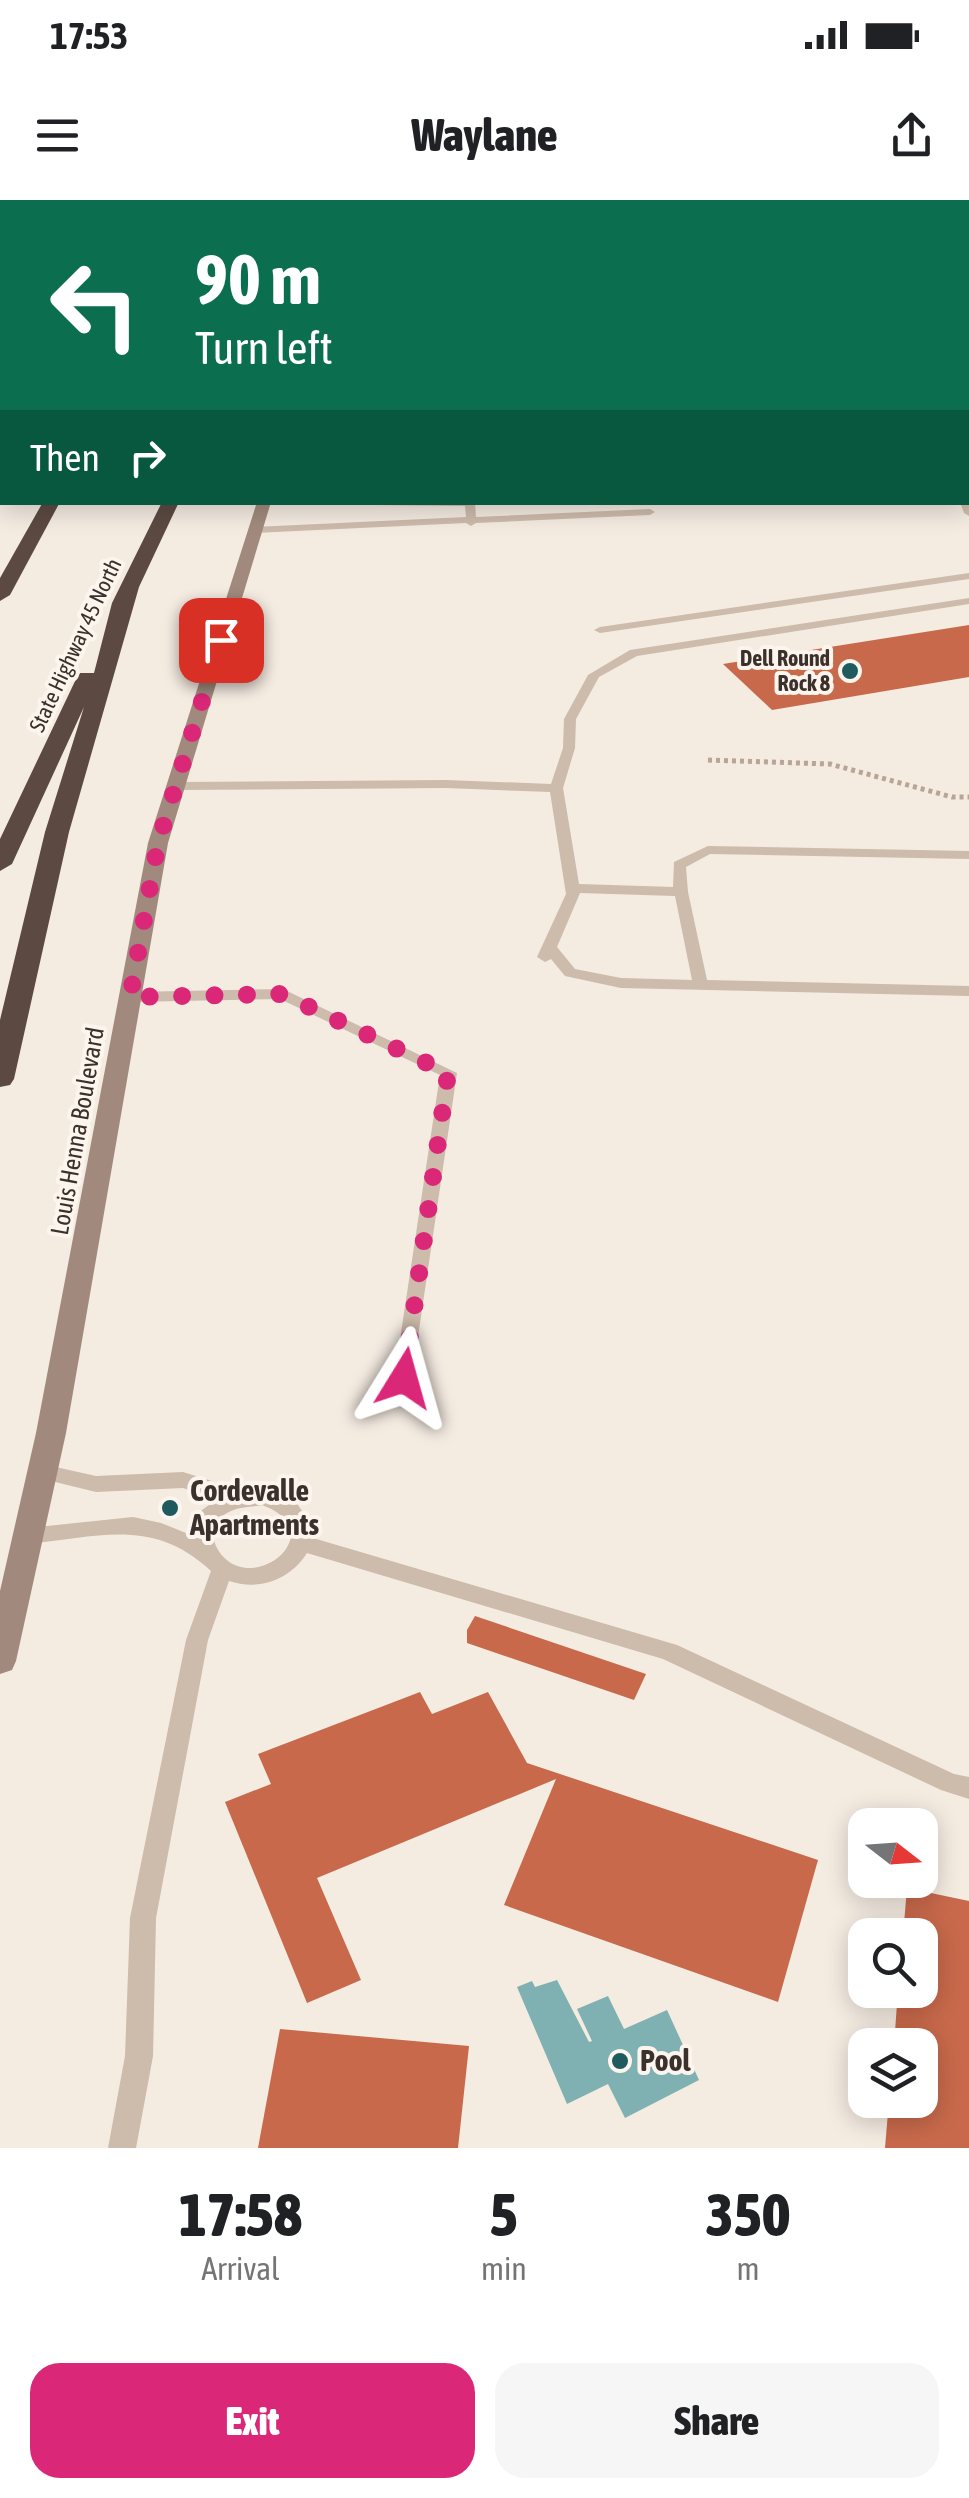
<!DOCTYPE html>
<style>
:root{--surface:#fff;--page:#f6f6f6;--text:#202124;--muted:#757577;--accent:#db2777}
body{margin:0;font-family:"Asap Condensed",sans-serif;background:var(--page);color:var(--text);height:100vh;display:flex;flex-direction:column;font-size:38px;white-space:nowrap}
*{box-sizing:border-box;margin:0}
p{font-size:32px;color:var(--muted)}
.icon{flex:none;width:55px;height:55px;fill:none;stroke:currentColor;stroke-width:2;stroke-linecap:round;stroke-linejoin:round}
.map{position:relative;height:1948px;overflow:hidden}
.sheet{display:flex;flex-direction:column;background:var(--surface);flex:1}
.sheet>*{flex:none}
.guide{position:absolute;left:0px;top:0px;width:970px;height:305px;box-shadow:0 5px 25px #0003;background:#0b6e4f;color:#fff;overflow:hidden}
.needle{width:65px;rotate:107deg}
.fabs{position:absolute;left:848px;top:1608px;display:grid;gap:20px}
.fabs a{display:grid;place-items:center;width:90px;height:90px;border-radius:20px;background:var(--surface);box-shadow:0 5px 25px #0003;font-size:50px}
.pin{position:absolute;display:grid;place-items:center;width:85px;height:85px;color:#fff;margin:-42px;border-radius:20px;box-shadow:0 5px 15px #0006}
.me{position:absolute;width:110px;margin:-55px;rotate:8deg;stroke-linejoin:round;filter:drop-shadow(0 0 8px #0008)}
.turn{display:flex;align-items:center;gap:35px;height:210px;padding:0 30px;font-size:45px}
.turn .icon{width:130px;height:130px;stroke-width:2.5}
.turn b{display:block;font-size:70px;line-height:85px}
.then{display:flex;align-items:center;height:95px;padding:0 30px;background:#0003;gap:20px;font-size:38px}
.eta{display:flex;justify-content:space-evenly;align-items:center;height:170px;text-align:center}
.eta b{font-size:60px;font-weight:800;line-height:70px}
.action{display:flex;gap:20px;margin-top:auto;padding:20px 30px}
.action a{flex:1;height:115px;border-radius:30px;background:var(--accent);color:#fff;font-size:40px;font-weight:800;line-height:115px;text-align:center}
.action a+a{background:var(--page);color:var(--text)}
.status{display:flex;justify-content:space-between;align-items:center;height:70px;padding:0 50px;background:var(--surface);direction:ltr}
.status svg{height:28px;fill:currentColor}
header{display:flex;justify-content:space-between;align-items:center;height:130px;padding:0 30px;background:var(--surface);font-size:45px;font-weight:800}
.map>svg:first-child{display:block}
.water{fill:#7fb0b2}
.building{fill:#c8694b}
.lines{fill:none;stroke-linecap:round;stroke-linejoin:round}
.path{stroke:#b9a596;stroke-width:5;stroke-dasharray:4 4;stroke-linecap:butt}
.lane{fill:#cdbbac;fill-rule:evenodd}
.secondary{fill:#a18a7d;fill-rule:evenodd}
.highway{fill:#5c4a42;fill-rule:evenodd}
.route{stroke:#db2777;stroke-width:18;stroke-dasharray:0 32.4}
.poi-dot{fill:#1f5a5e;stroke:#fbf5ee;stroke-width:4}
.labels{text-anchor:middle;stroke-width:8;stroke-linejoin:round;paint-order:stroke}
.far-street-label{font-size:22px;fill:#3b302b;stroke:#fbf5ee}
.far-poi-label{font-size:22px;font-weight:bold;fill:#3b302b;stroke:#fbf5ee;text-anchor:end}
.street-label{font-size:25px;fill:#3b302b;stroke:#fbf5ee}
.near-poi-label{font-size:30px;font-weight:bold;fill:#3b302b;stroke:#fbf5ee;text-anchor:start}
</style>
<div class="status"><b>17:53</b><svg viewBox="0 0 49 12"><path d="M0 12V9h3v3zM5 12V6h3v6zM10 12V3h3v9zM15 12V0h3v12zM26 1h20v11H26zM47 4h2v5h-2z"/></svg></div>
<header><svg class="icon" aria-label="menu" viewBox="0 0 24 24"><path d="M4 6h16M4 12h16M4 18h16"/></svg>Waylane<svg class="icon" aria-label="share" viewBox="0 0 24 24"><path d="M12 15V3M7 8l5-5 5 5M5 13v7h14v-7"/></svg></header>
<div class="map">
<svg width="969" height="1948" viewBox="0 0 969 1948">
<rect width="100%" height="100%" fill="#f4ebe1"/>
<polygon class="water" points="557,1780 589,1842 592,1841 577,1809 608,1796 624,1829 667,1810 699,1880 625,1918 608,1884 567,1904 517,1787 532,1781 535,1787"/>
<g class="building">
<polygon points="969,425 969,477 772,510 723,464"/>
<polygon points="475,1416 646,1474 634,1500 467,1443 467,1430"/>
<polygon points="420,1492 432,1514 488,1492 527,1563 818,1660 778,1802 504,1705 556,1579 317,1678 361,1780 307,1803 225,1602 271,1584 258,1554"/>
<polygon points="907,1688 969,1701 969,1948 885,1948 889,1900 920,1900 920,1845 894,1845 898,1790 920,1790 920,1735 903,1735"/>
<polygon points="280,1829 469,1846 458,1948 258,1948"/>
</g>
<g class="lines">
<polyline class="path" points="708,560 830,564 952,597 969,597"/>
<g class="lane">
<rect x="0" y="26" width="2" height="4"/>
<rect x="0" y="65" width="2" height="4"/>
<rect x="0" y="97" width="2" height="4"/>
<rect x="968" y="115" width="1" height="4"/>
<rect x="0" y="117" width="2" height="4"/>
<polygon points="2,143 2,151 0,152 0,144"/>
<polygon points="968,144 969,144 969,150 968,149"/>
<rect x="968" y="195" width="1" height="6"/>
<polygon points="969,300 969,316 964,313 960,302 968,302"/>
<polygon points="369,302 475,302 476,317 650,309 655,312 650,315 476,323 471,326 466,323 253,333 248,330 253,327 466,317 465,306 374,305"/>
<polygon points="969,373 969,379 600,433 594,430 600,427"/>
<path d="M969,398V404L637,456L599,477L576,519L575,548L563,588L579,684L673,687L674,662L708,646L969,651V659L710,654L686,667L688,692L707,780L969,786V796L621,788L565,776L551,759L545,762L537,757L566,694L550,592L446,588L178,590L171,586L178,582L446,580L551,584L563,548L564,519L588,475L630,450ZM580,693L675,696L692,780L621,778L575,769L557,747Z"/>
<polygon points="283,789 457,873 411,1184 397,1184 394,1179 440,875 280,799 130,802 122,797 130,792"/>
<path d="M42,1264L96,1276L183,1272L247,1292L262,1289L298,1305L312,1326L313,1338L677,1445L954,1574L969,1577V1599L941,1590L663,1459L307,1353C290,1380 259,1391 229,1381L208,1440L156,1718L153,1856L136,1948H108L125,1856L130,1718L186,1440L211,1371C153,1317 100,1337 28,1344L20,1342L17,1336L20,1330L28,1328L133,1317L161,1323L191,1335L198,1313L217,1299L183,1288L96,1292L35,1277L32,1272L35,1267ZM262,1305C329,1330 263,1388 228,1361C210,1347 206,1322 231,1311C239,1307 252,1307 262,1305Z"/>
</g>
<g class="secondary">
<rect x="968" y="160" width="1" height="8"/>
<rect x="0" y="162" width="2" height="8"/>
<polygon points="0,202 2,203 2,213 0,212"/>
<polygon points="257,302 271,302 168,643 66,1233 16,1461 12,1470 0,1474 0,1391 36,1233 148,643"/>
</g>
<g class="highway">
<polygon points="43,302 60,302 10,395 0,401 0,378"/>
<polygon points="162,302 179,302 139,387 69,632 14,879 10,885 0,887 0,820 45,632 84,507 12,664 0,671 0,639 77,477 80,473 94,473 112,403"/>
</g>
</g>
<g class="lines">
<polyline class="route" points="221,440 158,643 130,797 282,794 448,873 404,1178"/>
</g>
<g class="poi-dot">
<circle cx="850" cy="471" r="10"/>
<circle cx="170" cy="1308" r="10"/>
<circle cx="620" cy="1861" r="10"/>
</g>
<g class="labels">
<g class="far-street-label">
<text transform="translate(75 445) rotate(-65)" y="8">State Highway 45 North</text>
</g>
<g class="far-poi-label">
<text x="830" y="466">Dell Round<tspan x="830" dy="25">Rock 8</tspan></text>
</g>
<g class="street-label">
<text transform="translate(77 931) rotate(-80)" y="9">Louis Henna Boulevard</text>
</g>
<g class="near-poi-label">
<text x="190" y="1301">Cordevalle<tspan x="190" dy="34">Apartments</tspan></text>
<text x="640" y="1871">Pool</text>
</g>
</g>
</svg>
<div class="fabs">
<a><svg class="needle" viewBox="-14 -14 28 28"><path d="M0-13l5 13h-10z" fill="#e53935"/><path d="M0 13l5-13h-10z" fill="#757577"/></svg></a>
<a><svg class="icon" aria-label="search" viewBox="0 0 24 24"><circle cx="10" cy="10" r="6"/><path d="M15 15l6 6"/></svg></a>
<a><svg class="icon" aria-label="layers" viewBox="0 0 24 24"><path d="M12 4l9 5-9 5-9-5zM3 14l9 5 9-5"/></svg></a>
</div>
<div class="pin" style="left:221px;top:440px;background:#d93025"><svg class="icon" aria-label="arrive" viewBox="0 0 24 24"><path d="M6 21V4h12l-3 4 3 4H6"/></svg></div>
<svg class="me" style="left:404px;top:1178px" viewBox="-20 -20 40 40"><path d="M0-17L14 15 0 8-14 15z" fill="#db2777" stroke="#fff" stroke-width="4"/></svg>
<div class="guide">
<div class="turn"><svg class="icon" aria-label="left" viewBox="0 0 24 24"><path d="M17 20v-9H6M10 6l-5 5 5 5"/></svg><div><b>90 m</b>Turn left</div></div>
<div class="then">Then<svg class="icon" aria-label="right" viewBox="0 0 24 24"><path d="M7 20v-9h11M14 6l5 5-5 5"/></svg></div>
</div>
</div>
<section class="sheet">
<div class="eta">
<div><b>17:58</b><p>Arrival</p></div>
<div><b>5</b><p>min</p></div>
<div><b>350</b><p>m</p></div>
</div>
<div class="action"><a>Exit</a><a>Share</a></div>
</section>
